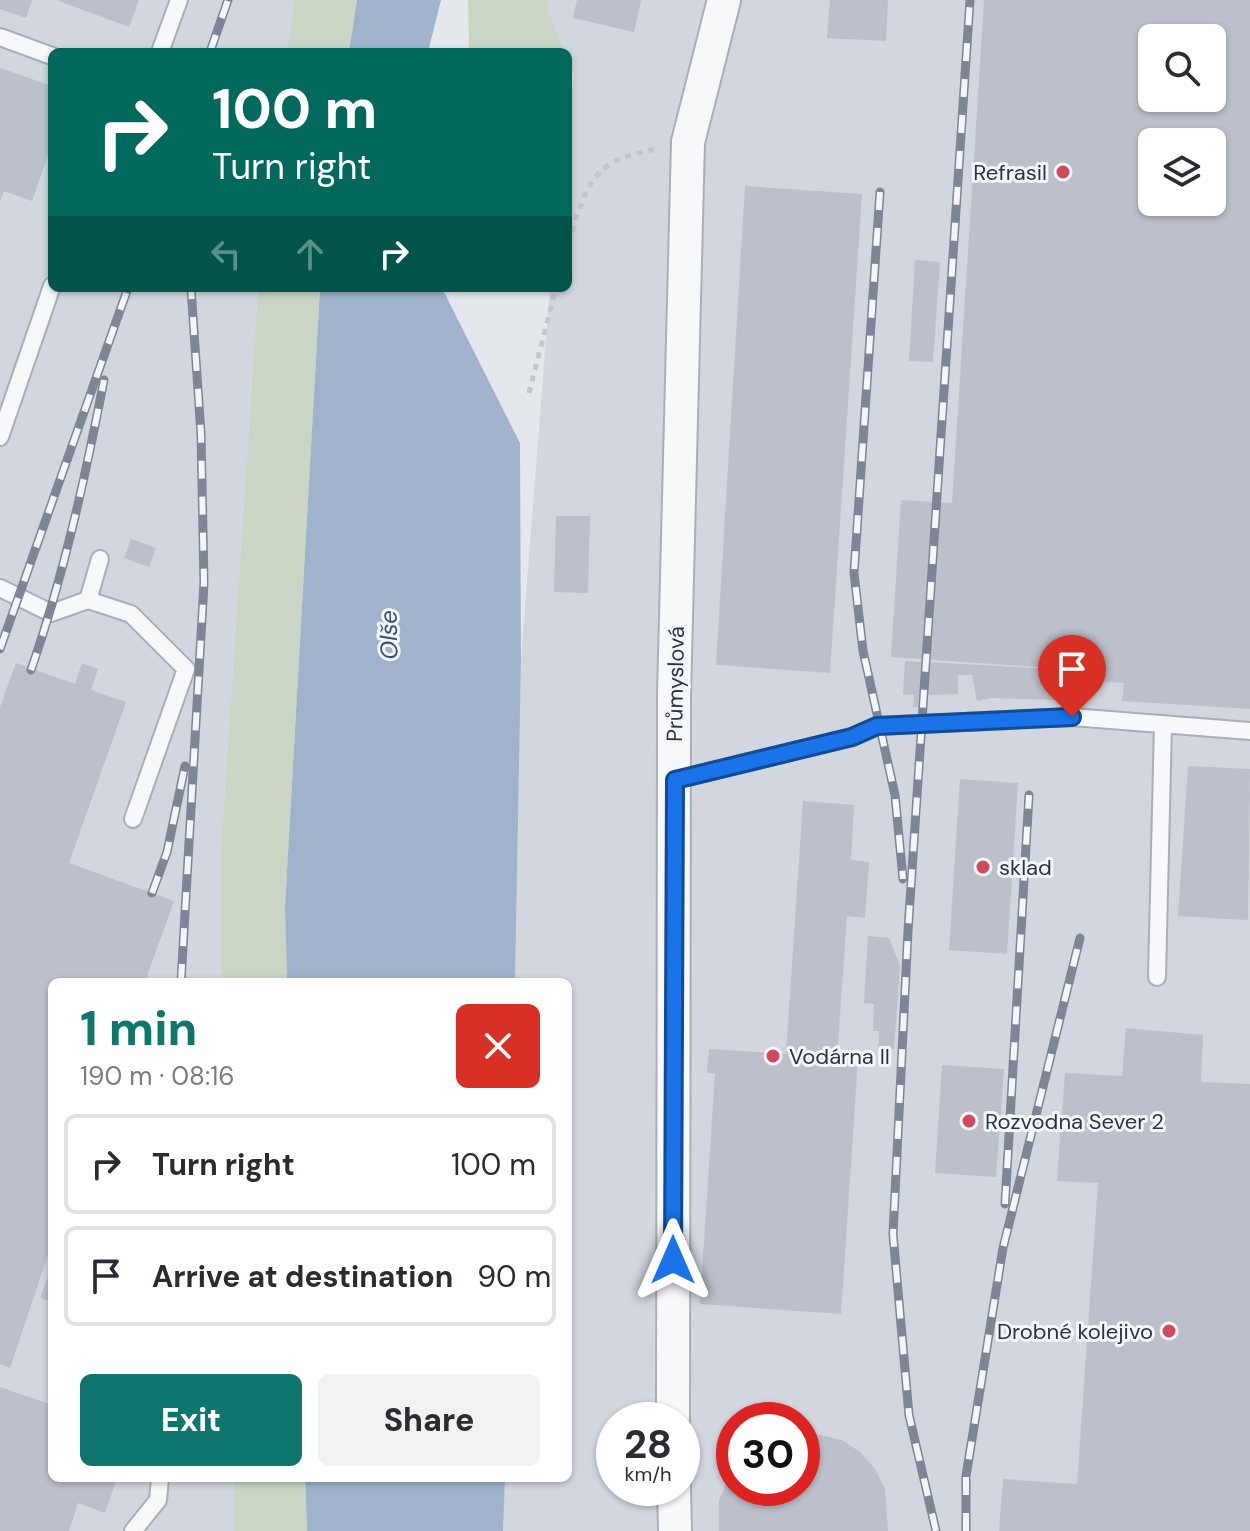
<!DOCTYPE html>
<meta charset="utf-8">
<style>
:root{--surface:#fff;--page:#f2f2f3;--text:#2b2b33;--muted:#7c7c81;--line:#e1e1e2;--accent:#0f766e}
body{margin:0;font-family:"DM Sans",sans-serif;background:var(--page);color:var(--text);height:100vh;display:flex;flex-direction:column;font-size:30px;white-space:nowrap}
*{box-sizing:border-box;margin:0}
p{font-size:26px;color:var(--muted)}
.icon{flex:none;width:44px;height:44px;fill:none;stroke:currentColor;stroke-width:2;stroke-linecap:round;stroke-linejoin:round}
.map{position:relative;flex:1;overflow:hidden}
.details{position:absolute;left:48px;top:978px;width:524px;height:504px;display:flex;flex-direction:column;background:var(--surface);border-radius:12px;box-shadow:0 2px 6px #0004}
.details>*{flex:none}
.hud{position:absolute;left:48px;top:48px;width:524px;height:244px;border-radius:12px;box-shadow:0 2px 6px #0004;background:#00695c;color:#fff;overflow:hidden}
.buttons{position:absolute;left:1138px;top:24px;display:grid;gap:16px}
.buttons a{display:grid;place-items:center;width:88px;height:88px;border-radius:12px;background:var(--surface);box-shadow:0 2px 6px #0004;font-size:40px}
.speed{position:absolute;left:596px;top:1402px;display:flex;gap:16px;font-size:40px;font-weight:700;text-align:center}
.speed>*{display:grid;place-content:center;width:104px;height:104px;border-radius:50%;background:var(--surface);box-shadow:0 2px 6px #0004;line-height:1}
.speed small{font-size:20px;font-weight:400}
.speed .limit{border:12px solid #d22;background:#fff;color:#111}
.pin{position:absolute;display:grid;place-items:center;width:68px;height:68px;color:#fff;margin:-82px -34px;border-radius:50% 50% 50% 0;rotate:-45deg;box-shadow:0 0 8px #0007}
.pin .icon{rotate:45deg}
.me{position:absolute;width:88px;margin:-44px;rotate:0deg;stroke-linejoin:round;filter:drop-shadow(0 0 6px #0008)}
.turn{display:flex;align-items:center;gap:28px;height:168px;padding:0 32px;font-size:36px}
.turn .icon{width:104px;height:104px;stroke-width:2.5}
.turn b{display:block;font-size:56px;line-height:68px}
.lanes{display:flex;align-items:center;height:76px;padding:0 32px;background:#0003;justify-content:center;gap:40px;direction:ltr}
.lanes .off{opacity:.35}
.round{display:grid;place-items:center;flex:none;width:84px;height:84px;border-radius:12px;background:var(--page)}
.summary{display:flex;align-items:center;justify-content:space-between;height:136px;padding:0 32px}
h1{font-size:48px;font-weight:800;line-height:60px;color:var(--accent)}
.primary-button{display:flex;gap:16px;margin-top:auto;padding:16px 32px}
.primary-button a{flex:1;height:92px;border-radius:12px;background:var(--accent);color:#fff;font-size:32px;font-weight:800;line-height:92px;text-align:center}
.primary-button a+a{background:var(--page);color:var(--text)}
ul{padding:0;list-style:none}
li{display:flex;align-items:center;gap:24px;height:100px;margin:0 16px 12px;padding:0 16px;border:4px solid var(--line);border-radius:12px}
li div{flex:1}
li b{display:block;font-size:30px}
li em{font-style:normal}
.map>svg:first-child{display:block}
.built{fill:#d2d6de;fill-rule:evenodd}
.green{fill:#c9d6c5}
.water{fill:#9fb4cc}
.building{fill:#bbc0ca;fill-rule:evenodd}
.lines{fill:none;stroke-linecap:round;stroke-linejoin:round}
.lane-casing{stroke:#a9aeb7;stroke-width:20}
.street-casing{stroke:#a9aeb7;stroke-width:36}
.path{stroke:#c2c5cb;stroke-width:5;stroke-dasharray:6 6;stroke-linecap:butt}
.lane{stroke:#f7f8fa;stroke-width:16}
.street{stroke:#f7f8fa;stroke-width:32}
.rail-casing{stroke:#7d8696;stroke-width:9}
.rail{stroke:#f4f6f9;stroke-width:6;stroke-dasharray:18;stroke-linecap:butt}
.route-casing{stroke:#114b97;stroke-width:20}
.route{stroke:#1a73e8;stroke-width:14}
.poi-dot{fill:#d1495b;stroke:#f4f6f9;stroke-width:3}
.labels{text-anchor:middle;stroke-width:6;stroke-linejoin:round;paint-order:stroke}
.poi-label{font-size:22px;fill:#2b3445;stroke:#f4f6f9;text-anchor:start}
.street-label{font-size:22px;fill:#2b3445;stroke:#f4f6f9}
.water-label{font-size:24px;font-style:italic;fill:#34527a;stroke:#f4f6f9}
</style>
<div class="map">
<svg width="1250" height="1531" viewBox="0 0 1250 1531">
<rect width="100%" height="100%" fill="#e4e7ec"/>
<g class="built">
<polygon points="0,0 294,0 287,52 52,52 52,288 258,288 221,847 221,982 52,982 52,1478 234,1478 234,1531 0,1531"/>
<path d="M549,0H1250V1531H503L505,1478H568V982H515L521,659L550,288H568V129L574,76L568,52H565L547,7ZM1152,38H1212V98H1152ZM1152,142H1212V202H1152ZM614,1420H682V1488H614ZM734,1420H802V1488H734Z"/>
</g>
<g class="green">
<polygon points="294,0 357,0 349,52 287,52"/>
<polygon points="468,0 549,0 547,7 565,52 469,52"/>
<polygon points="258,288 320,288 285,907 287,982 221,982 221,847"/>
<polygon points="234,1478 305,1478 307,1531 234,1531"/>
</g>
<g class="water">
<polygon points="357,0 441,0 428,52 349,52"/>
<polygon points="320,288 442,288 520,443 521,659 515,982 287,982 285,907"/>
<polygon points="305,1478 505,1478 503,1531 307,1531"/>
</g>
<g class="building">
<polygon points="0,0 32,0 26,18 0,9"/>
<polygon points="56,0 139,0 129,27"/>
<polygon points="577,0 641,0 634,32 573,18"/>
<polygon points="830,0 888,0 886,41 827,38"/>
<path d="M984,0H1250V709L1122,701L1124,683L1082,680V688L1062,686L1063,700L991,698L977,701L972,675H958V694L926,695V707H913L914,695L903,694L905,661L1110,672L891,657L901,500L952,503ZM1152,38H1212V98H1152ZM1152,142H1212V202H1152Z"/>
<polygon points="0,68 52,86 52,144 32,201 4,191 0,202"/>
<polygon points="745,186 862,194 830,673 716,665"/>
<polygon points="915,260 940,262 933,362 909,361"/>
<polygon points="556,516 590,516 588,593 554,592"/>
<polygon points="131,539 156,548 149,567 124,558"/>
<polygon points="16,663 75,684 82,663 98,669 91,690 126,702 69,863 174,901 145,982 52,982 52,1243 10,1368 0,1364 0,707"/>
<polygon points="1188,766 1250,769 1248,920 1178,916"/>
<polygon points="960,779 1018,783 1007,954 949,950"/>
<polygon points="803,801 854,805 851,860 869,862 865,918 847,916 837,1058 858,1059 841,1314 700,1304 715,1073 707,1073 709,1049 786,1054"/>
<polygon points="868,936 889,938 900,965 894,1049 878,1048 879,1031 873,1031 874,1004 864,1003"/>
<polygon points="1126,1028 1203,1035 1201,1082 1250,1084 1250,1531 999,1531 1003,1479 1077,1484 1098,1183 1057,1181 1065,1073 1122,1076"/>
<polygon points="942,1065 1004,1069 996,1177 935,1173"/>
<polygon points="52,1266 52,1302 40,1298"/>
<polygon points="0,1387 52,1405 52,1478 117,1478 105,1513 78,1503 69,1531 0,1531"/>
<polygon points="802,1431 842,1440 860,1452 875,1469 885,1489 888,1531 719,1531 719,1500 734,1467 734,1488 802,1488"/>
</g>
<g class="lines">
<defs>
<g id="lane">
<polyline points="0,37 52,56"/>
<polyline points="160,52 179,0"/>
<polyline points="0,437 52,286"/>
<polyline points="0,588 51,613 88,600 131,614 186,669 133,819"/>
<polyline points="88,600 100,559"/>
<polyline points="675,780 852,737 877,726 1072,717 1250,731"/>
<polyline points="1157,977 1163,724"/>
<polyline points="133,1531 158,1500 160,1478"/>
</g>
<g id="street">
<polyline points="673,1420 674,696 688,142 724,0"/>
<polyline points="674,1488 675,1531"/>
</g>
</defs>
<use href="#lane" class="lane-casing"/>
<use href="#street" class="street-casing"/>
<g class="path">
<path d="M568,243C590,179 589,162 660,148"/>
<polyline points="529,393 556,288"/>
</g>
<use href="#lane" class="lane"/>
<use href="#street" class="street"/>
<defs>
<g id="rail">
<polyline points="210,52 228,0"/>
<polyline points="880,192 854,573 863,651 895,795 903,879"/>
<polyline points="0,649 128,288"/>
<path d="M31,670C64,575 85,478 104,380"/>
<polyline points="152,893 167,852 185,766"/>
<polyline points="181,982 204,583 201,434 191,288"/>
<polyline points="1005,1204 1029,795"/>
<polyline points="936,1531 909,1415 893,1234 908,931 970,0"/>
<polyline points="966,1531 966,1476 1003,1248 1080,938"/>
</g>
</defs>
<use href="#rail" class="rail-casing"/>
<use href="#rail" class="rail"/>
</g>
<g class="lines">
<defs>
<polyline id="route" points="673,1260 675,780 852,737 877,726 1072,717"/>
</defs>
<use href="#route" class="route-casing"/>
<use href="#route" class="route"/>
</g>
<g class="poi-dot">
<circle cx="1063" cy="172" r="8"/>
<circle cx="983" cy="867" r="8"/>
<circle cx="773" cy="1056" r="8"/>
<circle cx="969" cy="1121" r="8"/>
<circle cx="1169" cy="1331" r="8"/>
</g>
<g class="labels">
<g class="poi-label">
<text x="1047" y="180" text-anchor="end">Refrasil</text>
<text x="999" y="875">sklad</text>
<text x="789" y="1064">Vodárna II</text>
<text x="985" y="1129">Rozvodna Sever 2</text>
<text x="1153" y="1339" text-anchor="end">Drobné kolejivo</text>
</g>
<g class="street-label">
<text transform="translate(675 684) rotate(-89)" y="8">Průmyslová</text>
</g>
<g class="water-label">
<text transform="translate(389 635) rotate(-91)" y="8">Olše</text>
</g>
</g>
</svg>
<div class="buttons">
<a><svg class="icon" aria-label="search" viewBox="0 0 24 24"><circle cx="10" cy="10" r="6"/><path d="M15 15l6 6"/></svg></a>
<a><svg class="icon" aria-label="layers" viewBox="0 0 24 24"><path d="M12 4l9 5-9 5-9-5zM3 14l9 5 9-5"/></svg></a>
</div>
<div class="speed"><div>28<small>km/h</small></div><div class="limit">30</div></div>
<div class="pin" style="left:1072px;top:717px;background:#d93025"><svg class="icon" aria-label="arrive" viewBox="0 0 24 24"><path d="M6 21V4h12l-3 4 3 4H6"/></svg></div>
<svg class="me" style="left:673px;top:1260px" viewBox="-20 -20 40 40"><path d="M0-17L14 15 0 8-14 15z" fill="#1a73e8" stroke="#fff" stroke-width="4"/></svg>
<div class="hud">
<div class="turn"><svg class="icon" aria-label="right" viewBox="0 0 24 24"><path d="M7 20v-9h11M14 6l5 5-5 5"/></svg><div><b>100 m</b>Turn right</div></div>
<div class="lanes"><svg class="icon off" aria-label="left" viewBox="0 0 24 24"><path d="M17 20v-9H6M10 6l-5 5 5 5"/></svg><svg class="icon off" aria-label="ahead" viewBox="0 0 24 24"><path d="M12 20V5M6 11l6-6 6 6"/></svg><svg class="icon" aria-label="right" viewBox="0 0 24 24"><path d="M7 20v-9h11M14 6l5 5-5 5"/></svg></div>
</div>
<section class="details">
<div class="summary"><div><h1>1 min</h1><p>190 m · 08:16</p></div><a class="round" style="background:#d93025;color:#fff"><svg class="icon" aria-label="close" viewBox="0 0 24 24"><path d="M6 6l12 12M18 6L6 18"/></svg></a></div>
<ul>
<li><svg class="icon" aria-label="right" viewBox="0 0 24 24"><path d="M7 20v-9h11M14 6l5 5-5 5"/></svg><div><b>Turn right</b></div><em>100 m</em></li>
<li><svg class="icon" aria-label="arrive" viewBox="0 0 24 24"><path d="M6 21V4h12l-3 4 3 4H6"/></svg><div><b>Arrive at destination</b></div><em>90 m</em></li>
</ul>
<div class="primary-button"><a>Exit</a><a>Share</a></div>
</section>
</div>
